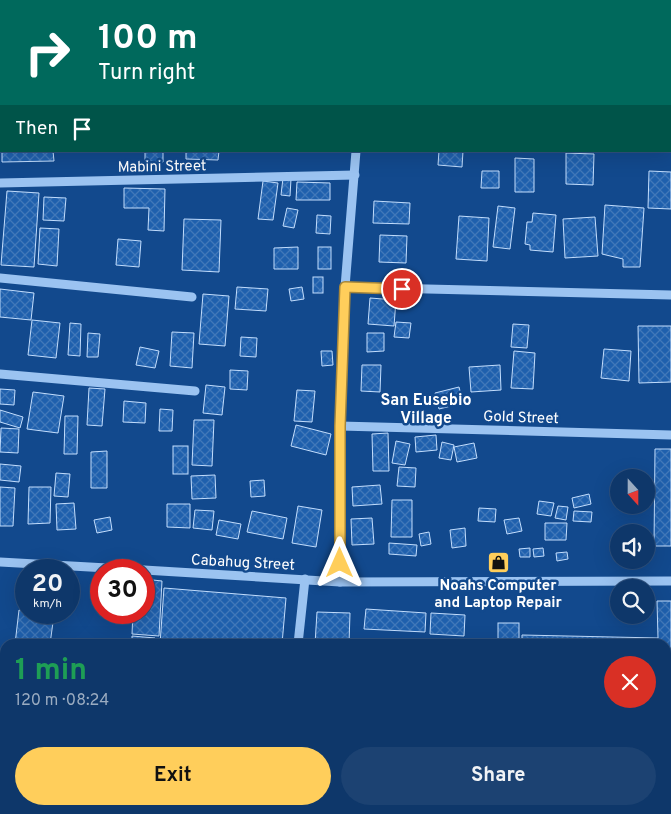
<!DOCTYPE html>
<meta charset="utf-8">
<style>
:root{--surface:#0e376a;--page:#1c4272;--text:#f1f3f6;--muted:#9bacc1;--line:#2e517e;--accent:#ffce5b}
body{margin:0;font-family:Overpass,sans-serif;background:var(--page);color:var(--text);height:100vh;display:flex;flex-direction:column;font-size:19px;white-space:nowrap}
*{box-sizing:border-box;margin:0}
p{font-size:16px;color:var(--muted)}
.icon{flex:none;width:28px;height:28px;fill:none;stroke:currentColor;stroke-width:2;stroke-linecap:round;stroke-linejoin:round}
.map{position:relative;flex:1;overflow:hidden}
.details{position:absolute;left:0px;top:639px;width:671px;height:176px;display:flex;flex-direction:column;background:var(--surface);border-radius:15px 15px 0 0;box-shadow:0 5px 20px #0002,0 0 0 1px var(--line)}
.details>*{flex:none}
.top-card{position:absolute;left:0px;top:0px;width:671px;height:152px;box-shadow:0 5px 20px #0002,0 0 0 1px var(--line);background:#00695c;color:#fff;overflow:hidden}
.needle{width:32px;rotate:159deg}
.buttons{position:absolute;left:610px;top:469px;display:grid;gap:10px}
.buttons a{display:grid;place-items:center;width:45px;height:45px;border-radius:50%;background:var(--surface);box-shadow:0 5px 20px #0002,0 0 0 1px var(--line);font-size:25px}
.speed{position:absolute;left:15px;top:559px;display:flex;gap:10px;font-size:25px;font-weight:700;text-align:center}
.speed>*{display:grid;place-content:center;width:65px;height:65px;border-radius:50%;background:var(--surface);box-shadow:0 5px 20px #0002,0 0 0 1px var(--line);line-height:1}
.speed small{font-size:12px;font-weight:400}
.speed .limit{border:8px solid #d22;background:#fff;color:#111}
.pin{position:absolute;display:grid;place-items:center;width:42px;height:42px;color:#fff;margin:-21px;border:2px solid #fff;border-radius:50%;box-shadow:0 1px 5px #0007}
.me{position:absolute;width:55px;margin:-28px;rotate:0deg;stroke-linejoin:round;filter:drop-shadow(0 0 4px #0008)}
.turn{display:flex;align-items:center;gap:18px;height:105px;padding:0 15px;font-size:22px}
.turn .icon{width:65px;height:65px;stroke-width:2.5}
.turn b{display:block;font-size:35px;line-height:42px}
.then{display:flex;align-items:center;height:48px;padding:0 15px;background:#0003;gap:10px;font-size:19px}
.round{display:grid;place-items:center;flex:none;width:52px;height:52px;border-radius:26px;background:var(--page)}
.head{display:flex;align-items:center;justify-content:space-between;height:85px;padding:0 15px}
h1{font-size:30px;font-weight:700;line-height:38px;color:#1e9e55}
.primary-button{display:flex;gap:10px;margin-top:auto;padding:10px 15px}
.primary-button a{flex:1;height:58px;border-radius:30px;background:var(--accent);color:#111;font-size:20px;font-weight:700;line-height:58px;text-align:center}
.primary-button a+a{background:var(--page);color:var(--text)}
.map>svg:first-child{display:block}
.building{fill:url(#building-cross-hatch);stroke:#c2ddfd}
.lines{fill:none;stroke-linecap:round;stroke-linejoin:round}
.minor{stroke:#9bc3f1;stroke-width:9}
.route-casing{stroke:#a6863b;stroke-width:12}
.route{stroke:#ffce5b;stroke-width:9}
.labels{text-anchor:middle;stroke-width:5;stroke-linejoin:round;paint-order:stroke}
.street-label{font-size:15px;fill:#fff;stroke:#12498d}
.poi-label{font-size:15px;font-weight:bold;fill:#fff;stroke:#12498d}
.neighbourhood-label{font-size:16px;font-weight:bold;fill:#fff;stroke:#12498d}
</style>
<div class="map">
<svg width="671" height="814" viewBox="0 0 671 814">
<defs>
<pattern id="building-cross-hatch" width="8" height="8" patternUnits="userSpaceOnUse" patternTransform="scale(1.25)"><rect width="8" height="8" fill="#1f60ad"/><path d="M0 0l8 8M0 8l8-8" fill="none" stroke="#4178b9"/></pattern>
</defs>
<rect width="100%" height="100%" fill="#12498d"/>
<g class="building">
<polygon points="28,0 73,0 73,1"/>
<polygon points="670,73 671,73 670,115"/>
<polygon points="2,151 53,151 54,161 2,162"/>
<polygon points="145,151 163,151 163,162 145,161"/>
<polygon points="186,151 219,151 218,160 186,159"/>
<polygon points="439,151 463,151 462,167 438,165"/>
<polygon points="566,153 594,154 593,185 566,184"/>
<polygon points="515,158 534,159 534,192 515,192"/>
<polygon points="482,171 499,171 499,188 481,188"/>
<polygon points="649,171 671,172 671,209 648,208"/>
<polygon points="283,178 291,179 290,196 281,195"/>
<polygon points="263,181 278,183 273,220 258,219"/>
<polygon points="297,182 330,183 330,200 296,200"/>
<polygon points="124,188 165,189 164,231 148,230 149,208 124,208"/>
<polygon points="7,191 39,193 34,267 1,265"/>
<polygon points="44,197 66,198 64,221 43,220"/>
<polygon points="374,201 410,203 409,224 373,223"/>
<polygon points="605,205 644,208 640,267 623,267 623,259 602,254"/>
<polygon points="498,206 515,208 510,249 493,247"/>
<polygon points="287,208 298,210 294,228 283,226"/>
<polygon points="533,213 556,215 553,252 530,250 530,245 525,244 527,222 532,222"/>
<polygon points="317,215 331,216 330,234 316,233"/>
<polygon points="459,216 489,218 487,261 456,259"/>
<polygon points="595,217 598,256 565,258 563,219"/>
<polygon points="184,219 221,220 219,272 182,270"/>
<polygon points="40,228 59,229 57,266 38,264"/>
<polygon points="380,235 407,236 406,263 379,262"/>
<polygon points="118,239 141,241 139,267 116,265"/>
<polygon points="298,247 298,269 274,269 274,248"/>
<rect x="318" y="247" width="13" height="22"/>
<rect x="313" y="277" width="10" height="16"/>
<polygon points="237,287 268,289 266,311 235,309"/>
<polygon points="302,287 304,299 291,301 289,289"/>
<polygon points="0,289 34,293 31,320 0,317"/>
<polygon points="203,294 229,296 225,346 199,344"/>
<polygon points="370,298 396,300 394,326 368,324"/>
<polygon points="32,320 60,323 56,358 28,355"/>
<polygon points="396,322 411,323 409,338 394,337"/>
<polygon points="70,323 81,324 80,356 68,355"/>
<polygon points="513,324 529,325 527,348 511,347"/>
<polygon points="638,326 671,326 671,382 639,383"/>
<polygon points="172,332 194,333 192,368 170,366"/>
<polygon points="88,333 100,334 98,357 87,357"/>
<polygon points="367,333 384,333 384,351 367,352"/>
<polygon points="241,337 257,338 256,357 240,356"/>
<polygon points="140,347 159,351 155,368 136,365"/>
<polygon points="604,349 631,351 629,381 601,378"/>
<polygon points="321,351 332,351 333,365 322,366"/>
<polygon points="514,351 535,353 533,389 511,388"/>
<polygon points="362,365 381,365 380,392 361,391"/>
<polygon points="500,365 501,390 471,392 469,367"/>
<polygon points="230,370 248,371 247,390 230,389"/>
<polygon points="206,385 225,387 222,415 203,413"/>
<polygon points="459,387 463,403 439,409 435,393"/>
<polygon points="89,388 105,389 102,426 87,425"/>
<polygon points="0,389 15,390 14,405 0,404"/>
<polygon points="297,390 315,391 312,422 294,421"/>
<polygon points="33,392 64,396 58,433 27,429"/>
<polygon points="124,401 146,403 145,423 123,422"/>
<polygon points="160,409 173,410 172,431 159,431"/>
<polygon points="0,410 23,417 20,428 0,422"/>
<polygon points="65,416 78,416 77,454 64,454"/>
<polygon points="194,420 214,420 212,466 192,465"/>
<polygon points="296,425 331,434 326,455 291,446"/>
<polygon points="1,428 19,429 18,453 0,452"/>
<polygon points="388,433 389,471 373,471 372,434"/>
<polygon points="436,435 437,450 416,452 415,437"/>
<polygon points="396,441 410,444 405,465 392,463"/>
<polygon points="442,442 454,445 451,460 439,458"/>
<polygon points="474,443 477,458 457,462 454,447"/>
<rect x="173" y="446" width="15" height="28"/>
<polygon points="655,449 671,449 671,546 654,546"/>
<polygon points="107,451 107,488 91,488 91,452"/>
<polygon points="0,464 21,466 19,482 0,480"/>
<polygon points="399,467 416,468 415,487 397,486"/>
<polygon points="56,473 70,474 68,497 54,496"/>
<polygon points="215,475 216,498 192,499 191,476"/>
<polygon points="264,480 265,496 251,497 250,481"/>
<polygon points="380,485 382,504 353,506 352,487"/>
<polygon points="0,487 15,488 13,526 0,526"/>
<polygon points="29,487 51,487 50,523 28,524"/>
<polygon points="589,494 591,504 574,508 572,498"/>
<polygon points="392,500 412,500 412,537 391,537"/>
<polygon points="539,501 554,503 551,516 537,514"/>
<polygon points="74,503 76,529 57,530 56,504"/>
<polygon points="167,504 190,504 190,528 167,527"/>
<polygon points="298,506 322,510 316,547 292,543"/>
<polygon points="558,506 568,507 566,520 555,518"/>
<polygon points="479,508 496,509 495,522 478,521"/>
<polygon points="195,510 214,511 212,530 193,528"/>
<polygon points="252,511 287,518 283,539 247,532"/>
<polygon points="574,511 592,512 591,522 573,521"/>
<polygon points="110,517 112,530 97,533 94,520"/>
<polygon points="372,518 374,544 352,545 351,519"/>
<polygon points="519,518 522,531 507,534 504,520"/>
<polygon points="219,520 241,524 238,539 216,535"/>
<polygon points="545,523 567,523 566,540 545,540"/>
<polygon points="465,528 466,546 452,548 450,530"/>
<polygon points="429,532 431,544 421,546 419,534"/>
<polygon points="389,543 417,545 416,556 389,554"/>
<polygon points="530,548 530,557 520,557 519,549"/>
<polygon points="543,548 544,556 534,557 533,549"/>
<polygon points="567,552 568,559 557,561 556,553"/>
<polygon points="144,579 162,581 159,636 132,634 133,612 144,612"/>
<polygon points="164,588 286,598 282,644 160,644"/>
<polygon points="657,601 671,601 671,733 666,733 666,644 522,644 522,635 658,638"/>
<polygon points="366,609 426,613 425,632 364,629"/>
<polygon points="19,610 26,611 26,612 54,615 50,644 15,644"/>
<polygon points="317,612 350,613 349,644 315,644"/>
<polygon points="431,613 465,615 464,636 430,634"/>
<rect x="498" y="623" width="21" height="21"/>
<polygon points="132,636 155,638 155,644 132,644"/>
<rect x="0" y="677" width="5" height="32"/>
<rect x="0" y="718" width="5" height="35"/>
<polygon points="666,742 671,742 670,789 666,789"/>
<polygon points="2,779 5,779 5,806 0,806"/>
<polygon points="671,803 671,814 664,814 662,810 666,810 666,804"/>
<polygon points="131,810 140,810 141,814 127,814 126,811"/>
<polygon points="191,810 212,810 204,814 188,814 187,812"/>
<polygon points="267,810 278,810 277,814 266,814"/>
<rect x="342" y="810" width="45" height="4"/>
<polygon points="428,810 589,810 589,814"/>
<polygon points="1,811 37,814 1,814"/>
</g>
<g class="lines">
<g class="minor">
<polyline points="366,1 366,0"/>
<polyline points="670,12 671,12"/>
<polyline points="0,56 1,57"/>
<polyline points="670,146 671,146"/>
<polyline points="0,183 355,175"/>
<polyline points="0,278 192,297"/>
<polyline points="345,287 671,295"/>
<polyline points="0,374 195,391"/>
<polyline points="340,426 671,435"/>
<polyline points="0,562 143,570"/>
<polyline points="144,570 340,582 671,581"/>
<polyline points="340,582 340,426 345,287 356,151"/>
<polyline points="298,644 305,579"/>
<polyline points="283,814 283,810"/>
</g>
</g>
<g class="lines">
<defs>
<polyline id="route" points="340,563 340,426 345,287 402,289"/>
</defs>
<use href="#route" class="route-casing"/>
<use href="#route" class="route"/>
</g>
<defs>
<symbol id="shop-square" viewBox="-11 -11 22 22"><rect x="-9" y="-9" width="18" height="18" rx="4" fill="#ffce5b" stroke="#12498d"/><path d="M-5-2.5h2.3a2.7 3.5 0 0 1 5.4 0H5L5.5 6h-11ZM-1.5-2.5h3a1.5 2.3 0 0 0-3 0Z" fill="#111"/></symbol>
</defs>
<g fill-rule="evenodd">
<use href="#shop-square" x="486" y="550" width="25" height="25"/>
</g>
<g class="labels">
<g class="street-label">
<text transform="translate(162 166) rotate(-1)" y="5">Mabini Street</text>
<text transform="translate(521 417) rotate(2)" y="5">Gold Street</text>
<text transform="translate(243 562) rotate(3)" y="5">Cabahug Street</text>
</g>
<g class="poi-label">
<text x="498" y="590">Noahs Computer<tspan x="498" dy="17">and Laptop Repair</tspan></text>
</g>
<g class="neighbourhood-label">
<text x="426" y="405">San Eusebio<tspan x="426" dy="18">Village</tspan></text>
</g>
</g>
</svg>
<div class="buttons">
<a><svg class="needle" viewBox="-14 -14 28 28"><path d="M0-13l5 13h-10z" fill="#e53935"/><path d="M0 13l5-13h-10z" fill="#9bacc1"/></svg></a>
<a><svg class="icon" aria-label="sound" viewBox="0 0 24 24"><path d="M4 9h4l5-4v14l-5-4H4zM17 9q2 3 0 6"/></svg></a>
<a><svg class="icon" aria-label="search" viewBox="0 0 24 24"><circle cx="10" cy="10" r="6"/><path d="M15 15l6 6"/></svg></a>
</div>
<div class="speed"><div>20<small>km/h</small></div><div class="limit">30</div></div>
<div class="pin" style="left:402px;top:289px;background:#d93025"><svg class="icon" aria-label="arrive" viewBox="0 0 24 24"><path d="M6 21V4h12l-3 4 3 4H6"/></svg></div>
<svg class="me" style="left:340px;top:563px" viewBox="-20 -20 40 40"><path d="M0-17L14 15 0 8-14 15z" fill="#ffce5b" stroke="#fff" stroke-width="4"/></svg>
<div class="top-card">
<div class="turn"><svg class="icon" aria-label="right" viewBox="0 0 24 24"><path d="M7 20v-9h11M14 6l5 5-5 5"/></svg><div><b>100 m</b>Turn right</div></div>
<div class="then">Then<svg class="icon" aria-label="arrive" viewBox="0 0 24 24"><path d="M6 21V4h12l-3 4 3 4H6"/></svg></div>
</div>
<section class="details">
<div class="head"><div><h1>1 min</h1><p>120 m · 08:24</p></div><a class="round" style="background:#d93025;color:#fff"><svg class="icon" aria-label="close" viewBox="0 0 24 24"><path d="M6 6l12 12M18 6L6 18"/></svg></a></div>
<div class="primary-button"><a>Exit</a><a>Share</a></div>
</section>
</div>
